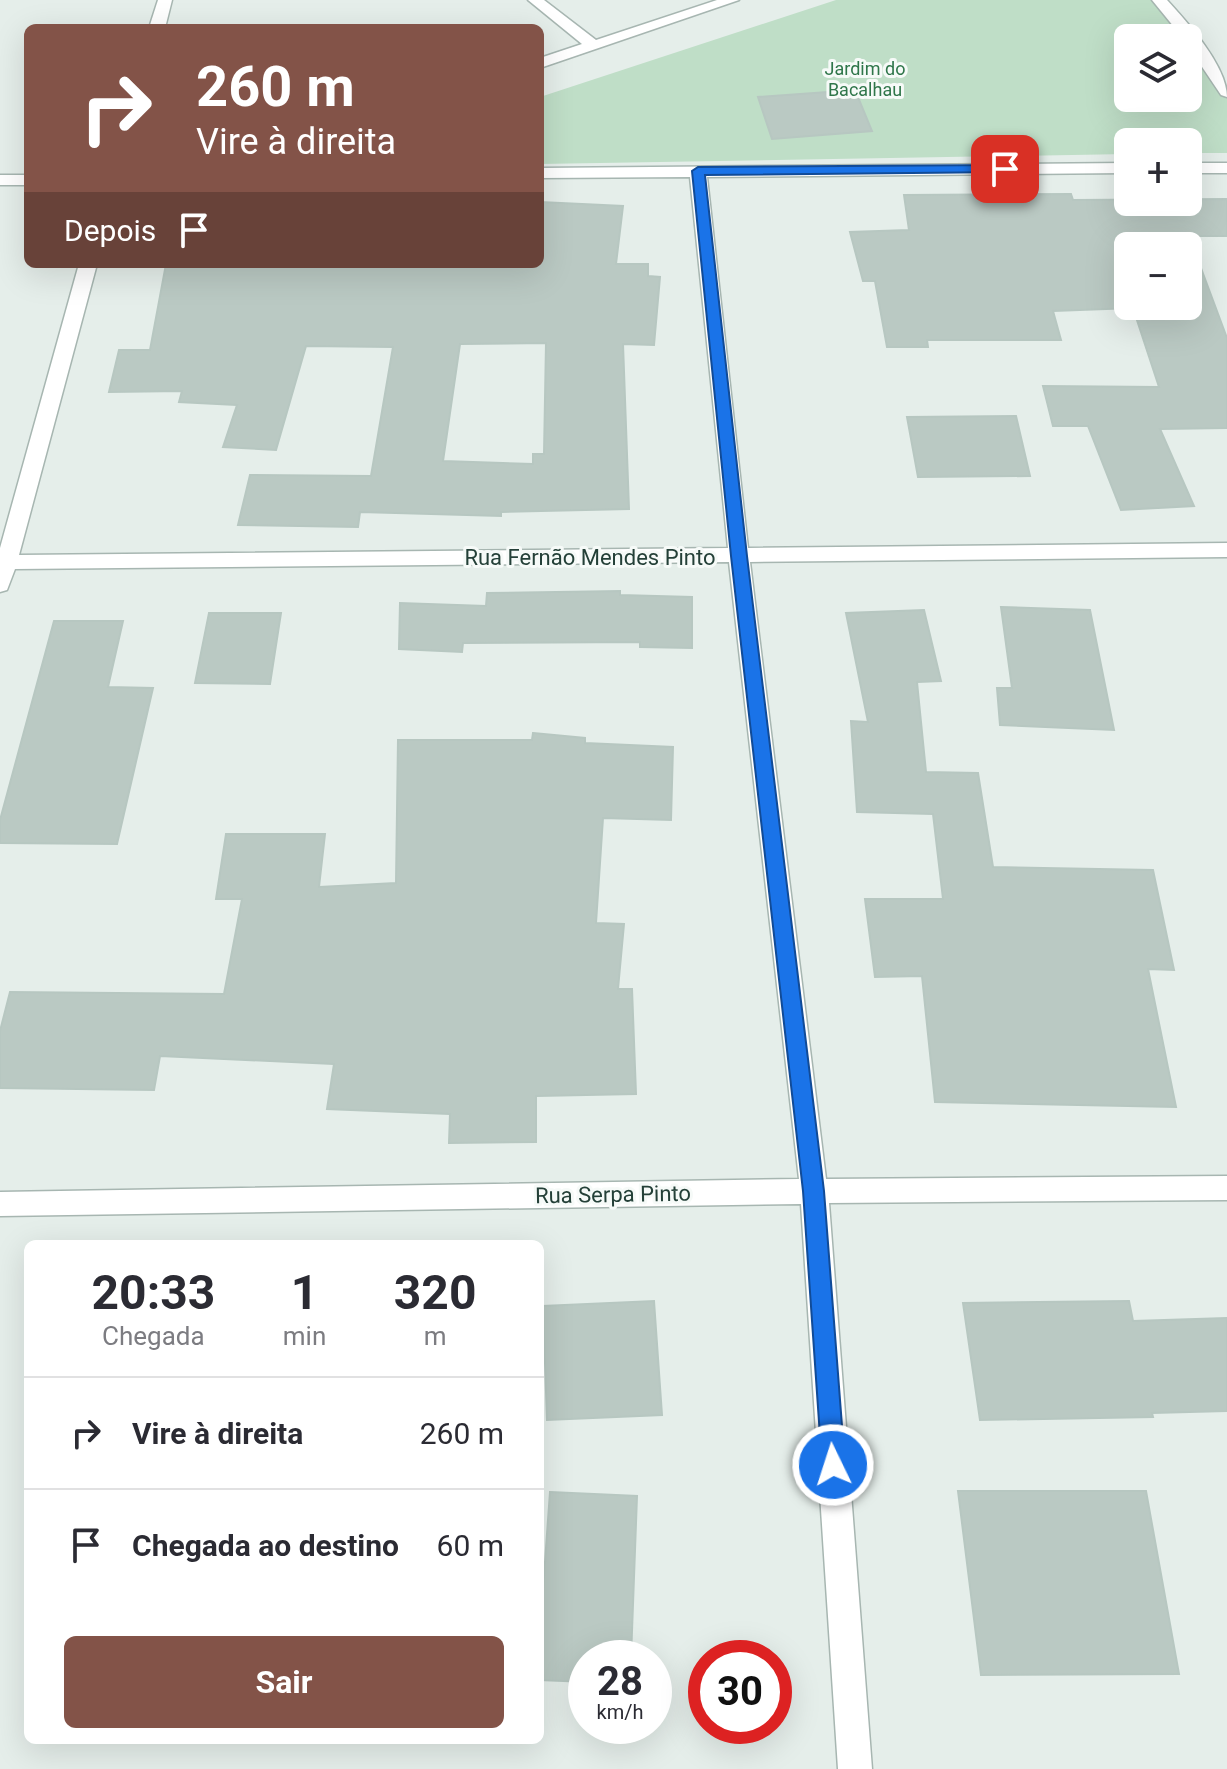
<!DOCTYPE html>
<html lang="pt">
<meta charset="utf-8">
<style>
:root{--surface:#fff;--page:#f7f7f7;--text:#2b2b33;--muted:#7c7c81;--line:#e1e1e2;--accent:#835348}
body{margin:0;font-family:Roboto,sans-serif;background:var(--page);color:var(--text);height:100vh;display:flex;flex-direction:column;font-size:30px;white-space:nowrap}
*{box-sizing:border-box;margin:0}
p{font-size:26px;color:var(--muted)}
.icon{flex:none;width:44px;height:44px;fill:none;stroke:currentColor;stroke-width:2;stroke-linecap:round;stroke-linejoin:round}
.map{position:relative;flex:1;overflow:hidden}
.panel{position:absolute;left:24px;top:1240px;width:520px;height:504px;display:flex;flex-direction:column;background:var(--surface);border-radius:12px;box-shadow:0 8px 32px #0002}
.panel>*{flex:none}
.guide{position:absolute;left:24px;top:24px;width:520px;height:244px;border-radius:12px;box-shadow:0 8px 32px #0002;background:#835348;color:#fff;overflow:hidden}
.fabs{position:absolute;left:1114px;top:24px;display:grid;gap:16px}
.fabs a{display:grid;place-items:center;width:88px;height:88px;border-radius:12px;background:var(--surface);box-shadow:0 8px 32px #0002;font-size:40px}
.speed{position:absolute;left:568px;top:1640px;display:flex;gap:16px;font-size:40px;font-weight:700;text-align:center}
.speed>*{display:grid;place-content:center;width:104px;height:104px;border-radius:50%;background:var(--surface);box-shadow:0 8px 32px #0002;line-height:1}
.speed small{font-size:20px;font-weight:400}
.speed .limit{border:12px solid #d22;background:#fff;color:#111}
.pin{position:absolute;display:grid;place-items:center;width:68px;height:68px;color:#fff;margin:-34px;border-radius:16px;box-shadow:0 4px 12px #0006}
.me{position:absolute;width:88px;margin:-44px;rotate:356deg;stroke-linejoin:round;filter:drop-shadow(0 0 6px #0008)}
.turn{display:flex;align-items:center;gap:28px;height:168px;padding:0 40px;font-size:36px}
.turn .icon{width:104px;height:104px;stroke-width:2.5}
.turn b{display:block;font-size:56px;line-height:68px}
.then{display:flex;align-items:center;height:76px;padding:0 40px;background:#0003;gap:16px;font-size:30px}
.eta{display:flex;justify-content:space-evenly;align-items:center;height:136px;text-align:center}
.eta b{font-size:48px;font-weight:700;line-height:56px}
.cta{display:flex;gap:16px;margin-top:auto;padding:16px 40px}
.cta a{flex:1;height:92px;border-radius:12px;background:var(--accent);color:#fff;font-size:32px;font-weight:700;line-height:92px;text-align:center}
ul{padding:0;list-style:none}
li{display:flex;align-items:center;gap:24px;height:112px;padding:0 40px;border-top:2px solid var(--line)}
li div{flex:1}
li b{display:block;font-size:30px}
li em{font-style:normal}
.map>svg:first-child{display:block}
.green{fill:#bfdec7;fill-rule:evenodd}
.building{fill:#bac9c3;stroke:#b7c7c1;stroke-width:2;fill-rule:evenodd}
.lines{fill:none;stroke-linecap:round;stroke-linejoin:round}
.minor-casing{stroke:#a7b6b1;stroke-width:3}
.minor{fill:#fff;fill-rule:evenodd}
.route{fill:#1a73e8;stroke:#114b97;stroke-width:2}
.labels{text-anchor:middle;stroke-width:6;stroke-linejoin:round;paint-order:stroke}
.far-park-label{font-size:18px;fill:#2f764a;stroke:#f6faf8}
.street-label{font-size:22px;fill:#244038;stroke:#f6faf8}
</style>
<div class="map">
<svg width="1227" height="1769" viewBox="0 0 1227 1769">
<rect width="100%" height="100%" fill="#e5eeea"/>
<path class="green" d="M836,0H1156L1181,24L1227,94V153H1188V142H1128V154L540,164V97ZM1128,38H1188V98H1128Z"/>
<g class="building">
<polygon points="855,90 872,131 772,139 758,97"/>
<path d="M1071,194L1073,200L1227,199V236H1189L1227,338V428L1160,429L1194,506L1121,510L1088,426H1053L1043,386L1159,387L1133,308L1053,311L1061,340H927L928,347H887L875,281H863L850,232L909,230L904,195ZM1128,246H1188V306H1128Z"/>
<path d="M540,202L623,206L616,264H648V276L660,277L654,345L623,344L629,509L501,512V516L360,512L358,527L238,525L250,475L371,476L393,347L306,346L276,450L223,447L237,405L179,402L182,391L109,392L119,350H150L166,264H540ZM546,343L544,454H533V464L443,461L460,344Z"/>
<polygon points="1016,416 1030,476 918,477 907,417"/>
<polygon points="620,591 620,595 692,597 692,648 640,647 640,642 463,643 462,652 399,649 400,603 486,606 487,593"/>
<polygon points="1001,607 1090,610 1114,730 1000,725 997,688 1012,688"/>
<polygon points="924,610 941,681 917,682 926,772 978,773 993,867 1153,870 1174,970 1148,969 1176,1107 935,1102 922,976 875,977 865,899 943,899 933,814 857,812 851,721 868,722 846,613"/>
<polygon points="209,613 281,613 270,684 195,683"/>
<polygon points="54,621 123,621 108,687 153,688 117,844 0,843 0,820"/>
<polygon points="533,733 585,738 585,743 673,747 671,820 603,818 596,923 624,924 618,989 632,989 636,1094 536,1096 536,1142 449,1143 450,1114 327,1109 334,1064 160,1056 154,1090 0,1088 0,1031 10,992 224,994 242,899 216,899 226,834 325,834 319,887 396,883 398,740 532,740"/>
<polygon points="654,1301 662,1415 547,1420 543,1306"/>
<polygon points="1129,1301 1133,1321 1227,1318 1227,1411 1152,1413 1153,1417 980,1420 963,1303"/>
<polygon points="958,1491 1146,1491 1179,1674 981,1675"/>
<polygon points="550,1492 637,1496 631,1658 586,1658 586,1682 540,1680 540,1632"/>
</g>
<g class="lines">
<defs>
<g id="minor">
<polygon points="158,0 172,0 165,28 149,28"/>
<polygon points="528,0 544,0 596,40 717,0 739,0 540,68 540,58 582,44"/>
<path d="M1152,0H1167C1188,23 1227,66 1227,97L1221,95L1188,46V38H1183Z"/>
<polygon points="1128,163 1128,173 707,177 748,548 1227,543 1227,557 750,562 826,1179 1227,1176 1227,1200 829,1203 872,1769 838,1769 801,1204 0,1216 0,1192 799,1179 729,562 15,569 7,590 0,592 0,548 79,264 97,264 19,555 728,548 690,177 540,178 540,168"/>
<rect x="1188" y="163" width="39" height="10"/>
<rect x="0" y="175" width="28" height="10"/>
</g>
</defs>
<use href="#minor" class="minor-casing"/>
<use href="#minor" class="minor"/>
</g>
<polygon class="route" points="1005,165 1010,167 1010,172 705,175 747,556 824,1191 845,1465 841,1473 833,1476 825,1473 822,1465 803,1191 731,556 692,171 698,167"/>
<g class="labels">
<g class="far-park-label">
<text x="865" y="75">Jardim do<tspan x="865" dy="21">Bacalhau</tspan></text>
</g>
<g class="street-label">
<text x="590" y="565">Rua Fernão Mendes Pinto</text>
<text transform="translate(613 1194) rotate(-1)" y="8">Rua Serpa Pinto</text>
</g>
</g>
</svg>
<div class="fabs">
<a><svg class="icon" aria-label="layers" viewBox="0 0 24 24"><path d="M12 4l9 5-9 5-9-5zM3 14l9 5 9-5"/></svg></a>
<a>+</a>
<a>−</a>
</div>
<div class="speed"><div>28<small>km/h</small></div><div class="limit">30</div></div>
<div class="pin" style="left:1005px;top:169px;background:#d93025"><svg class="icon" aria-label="arrive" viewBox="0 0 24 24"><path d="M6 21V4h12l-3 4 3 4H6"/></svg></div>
<svg class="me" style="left:833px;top:1465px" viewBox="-20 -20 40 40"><circle r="17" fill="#1a73e8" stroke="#fff" stroke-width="3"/><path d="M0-11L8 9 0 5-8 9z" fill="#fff"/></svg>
<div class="guide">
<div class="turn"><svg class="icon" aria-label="right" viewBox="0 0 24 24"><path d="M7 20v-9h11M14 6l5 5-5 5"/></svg><div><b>260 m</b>Vire à direita</div></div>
<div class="then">Depois<svg class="icon" aria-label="arrive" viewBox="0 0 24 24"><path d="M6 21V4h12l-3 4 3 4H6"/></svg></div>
</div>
<section class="panel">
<div class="eta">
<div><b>20:33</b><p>Chegada</p></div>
<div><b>1</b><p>min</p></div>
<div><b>320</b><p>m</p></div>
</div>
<ul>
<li><svg class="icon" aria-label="right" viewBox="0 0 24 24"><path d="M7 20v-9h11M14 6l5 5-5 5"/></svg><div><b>Vire à direita</b></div><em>260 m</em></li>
<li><svg class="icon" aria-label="arrive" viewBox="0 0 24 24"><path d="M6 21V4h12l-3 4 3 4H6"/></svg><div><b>Chegada ao destino</b></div><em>60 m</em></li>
</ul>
<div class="cta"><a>Sair</a></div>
</section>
</div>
